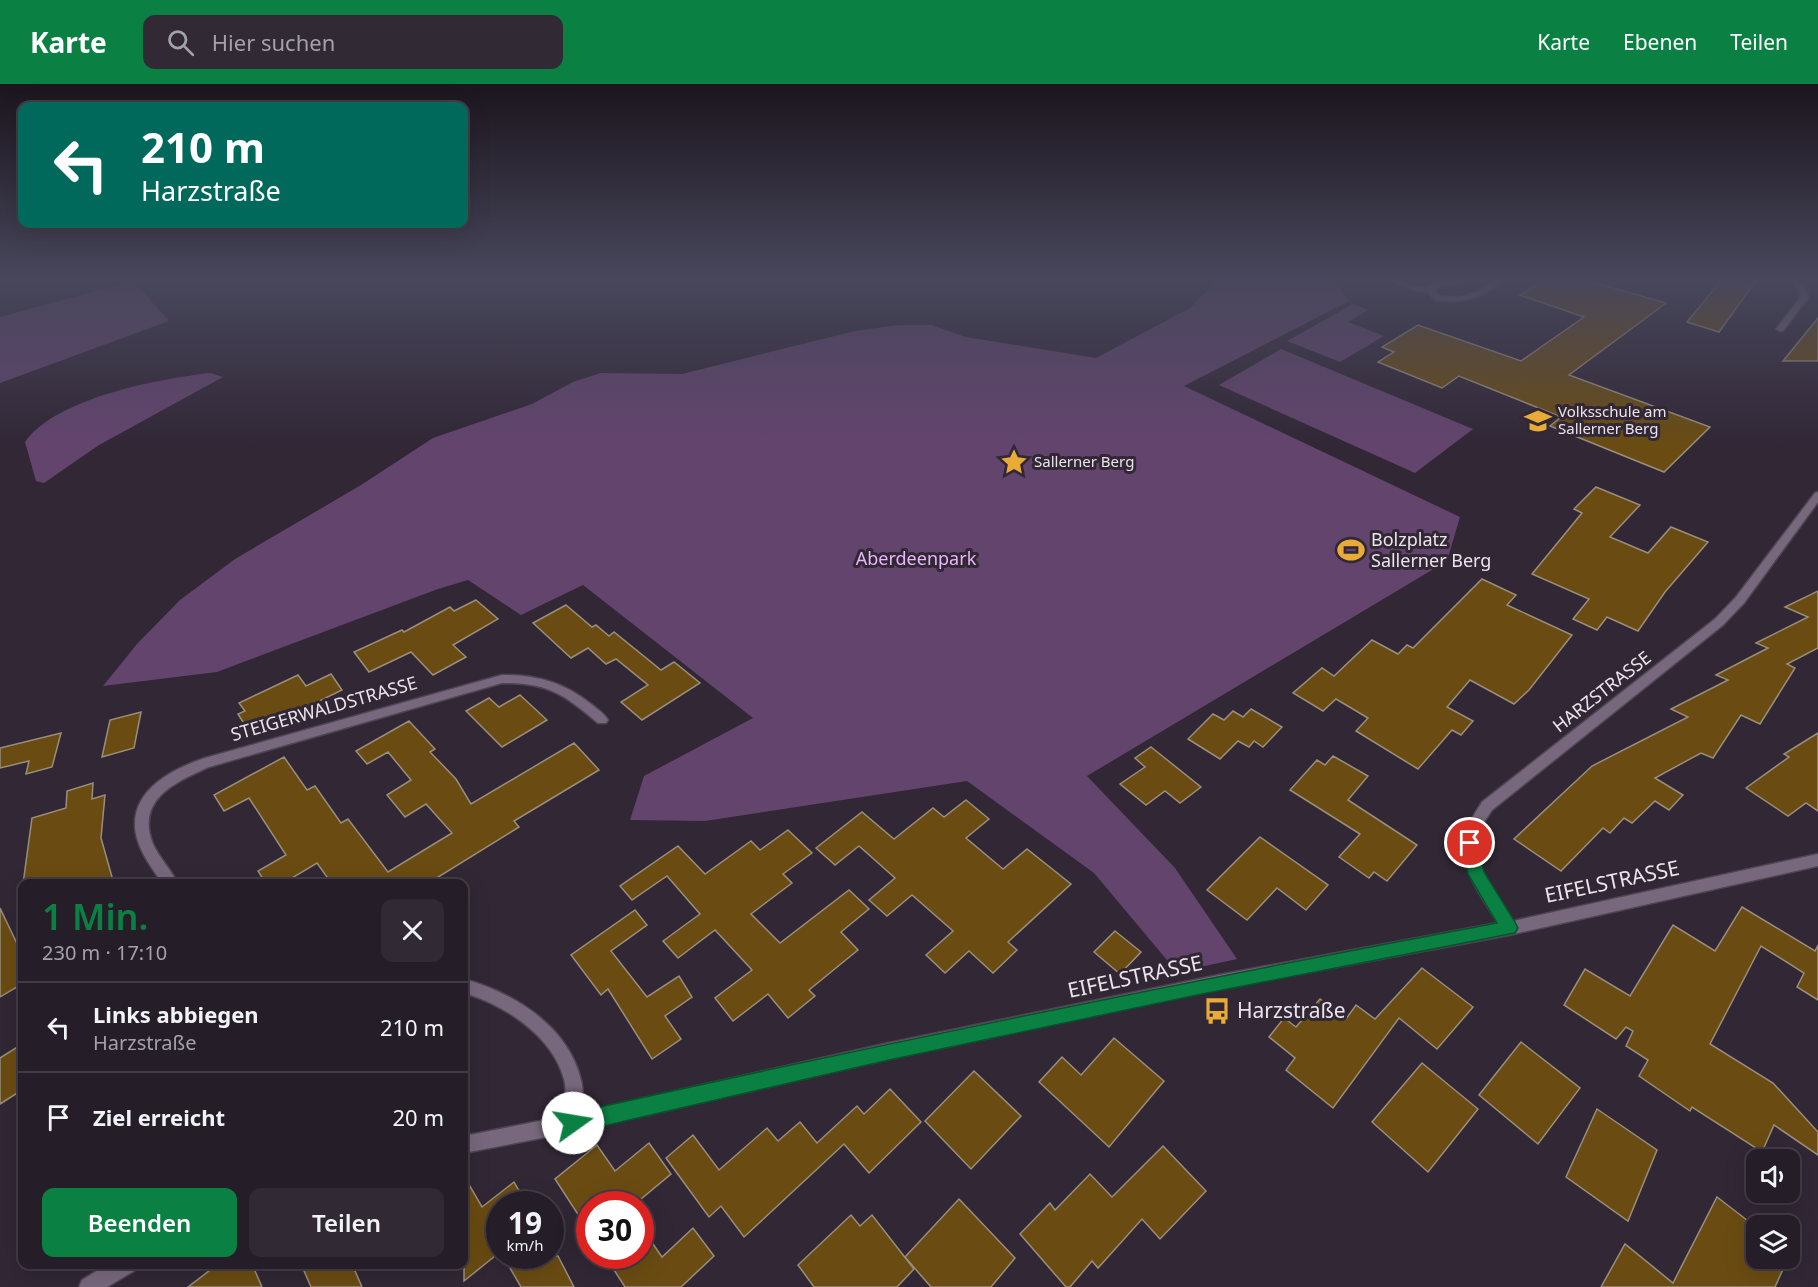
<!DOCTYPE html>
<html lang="de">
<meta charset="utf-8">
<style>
:root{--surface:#251d28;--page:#312a34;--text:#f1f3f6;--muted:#a3a2a8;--line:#423b45;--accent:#0b8043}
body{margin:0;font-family:"Noto Sans",sans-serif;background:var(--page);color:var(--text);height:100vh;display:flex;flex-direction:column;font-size:22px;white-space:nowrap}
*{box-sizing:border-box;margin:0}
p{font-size:20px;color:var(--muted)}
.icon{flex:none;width:33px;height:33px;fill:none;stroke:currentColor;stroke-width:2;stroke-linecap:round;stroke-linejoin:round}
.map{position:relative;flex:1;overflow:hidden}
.details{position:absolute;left:18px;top:795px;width:450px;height:390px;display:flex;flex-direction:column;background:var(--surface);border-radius:12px;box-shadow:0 6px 24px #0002,0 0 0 2px var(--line)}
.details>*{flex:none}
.top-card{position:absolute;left:18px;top:18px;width:450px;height:126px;border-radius:12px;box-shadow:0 6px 24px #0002,0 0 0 2px var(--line);background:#00695c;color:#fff;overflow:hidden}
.fabs{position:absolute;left:1746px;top:1065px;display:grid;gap:12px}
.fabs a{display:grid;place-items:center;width:54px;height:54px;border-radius:12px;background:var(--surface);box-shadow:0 6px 24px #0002,0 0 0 2px var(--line);font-size:30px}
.speed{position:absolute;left:486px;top:1107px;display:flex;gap:12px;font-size:30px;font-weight:700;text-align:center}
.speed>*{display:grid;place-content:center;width:78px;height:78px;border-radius:50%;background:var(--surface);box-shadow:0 6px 24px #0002,0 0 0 2px var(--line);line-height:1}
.speed small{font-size:15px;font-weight:400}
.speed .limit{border:9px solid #d22;background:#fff;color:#111}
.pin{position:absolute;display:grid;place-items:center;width:51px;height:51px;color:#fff;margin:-26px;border:3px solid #fff;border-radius:50%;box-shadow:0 2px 6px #0007}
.me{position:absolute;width:66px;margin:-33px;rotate:77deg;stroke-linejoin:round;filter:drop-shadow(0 0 4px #0008)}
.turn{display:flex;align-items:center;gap:21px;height:126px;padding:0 24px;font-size:27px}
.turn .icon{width:78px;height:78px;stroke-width:2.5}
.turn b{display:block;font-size:42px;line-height:51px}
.round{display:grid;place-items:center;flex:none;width:63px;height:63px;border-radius:12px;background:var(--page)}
.summary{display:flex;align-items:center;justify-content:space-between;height:102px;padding:0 24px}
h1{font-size:36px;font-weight:600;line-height:45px;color:var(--accent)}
.primary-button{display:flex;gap:12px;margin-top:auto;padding:12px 24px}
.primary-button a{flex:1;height:69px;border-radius:12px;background:var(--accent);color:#fff;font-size:24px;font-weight:600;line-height:69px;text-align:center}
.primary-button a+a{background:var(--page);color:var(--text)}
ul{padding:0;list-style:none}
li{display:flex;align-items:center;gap:18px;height:90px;padding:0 24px;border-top:2px solid var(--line)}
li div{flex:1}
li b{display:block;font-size:22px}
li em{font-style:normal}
header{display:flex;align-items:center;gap:36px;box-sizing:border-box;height:84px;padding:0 30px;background:var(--accent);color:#fff}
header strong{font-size:28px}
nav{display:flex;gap:33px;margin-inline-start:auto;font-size:21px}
.search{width:420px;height:54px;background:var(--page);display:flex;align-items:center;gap:15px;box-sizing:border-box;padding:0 21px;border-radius:12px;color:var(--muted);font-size:22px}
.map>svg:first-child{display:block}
.green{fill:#63446d}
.building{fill:#6a4c12;stroke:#998e7d;stroke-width:1.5}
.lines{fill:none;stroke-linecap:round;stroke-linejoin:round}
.lane-casing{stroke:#4f4552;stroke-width:3}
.street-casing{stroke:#4f4552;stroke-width:3}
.lane{fill:#78687d;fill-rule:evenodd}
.street{fill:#78687d;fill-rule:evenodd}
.route{fill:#0b8043;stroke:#07532c;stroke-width:1.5}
.labels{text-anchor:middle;stroke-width:6;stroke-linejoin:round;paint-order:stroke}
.far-poi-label{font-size:15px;fill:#ebe4ed;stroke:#312735;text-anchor:start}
.poi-label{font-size:18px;fill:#ebe4ed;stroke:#312735;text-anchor:start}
.park-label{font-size:18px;fill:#eab5fc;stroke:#312735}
.street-label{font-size:18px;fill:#ebe4ed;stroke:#312735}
.near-street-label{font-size:21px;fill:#ebe4ed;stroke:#312735}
.near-poi-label{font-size:21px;fill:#ebe4ed;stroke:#312735;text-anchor:start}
</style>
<header>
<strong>Karte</strong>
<div class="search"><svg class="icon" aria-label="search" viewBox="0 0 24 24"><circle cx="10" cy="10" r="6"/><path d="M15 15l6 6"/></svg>Hier suchen</div>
<nav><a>Karte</a><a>Ebenen</a><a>Teilen</a></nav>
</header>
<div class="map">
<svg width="1818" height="1203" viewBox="0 0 1818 1203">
<rect width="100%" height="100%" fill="#312735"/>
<g class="green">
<polygon points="1219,194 1314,194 1340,203 1349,217 1184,302 1460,433 1447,477 1087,692 1175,784 1237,875 1177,888 1094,789 967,697 705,737 630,736 644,692 753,634 583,501 521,531 468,496 438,505 217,588 103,602 137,560 180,516 235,475 361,401 433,354 532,320 573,298 601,289 682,290 855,247 899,241 931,241 966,253 1096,274 1190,224"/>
<polygon points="133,197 169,237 0,299 0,233"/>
<polygon points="1353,220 1368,226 1348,238 1384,252 1340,278 1287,257"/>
<polygon points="1281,265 1473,345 1415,389 1219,301"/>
<path d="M210,289L223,293L99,361L44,399L36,397L25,358C56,314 158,295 210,289Z"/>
</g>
<g class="building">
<polygon points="1548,194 1578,194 1666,219 1569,291 1710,343 1664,388 1550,342 1561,333 1459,292 1442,304 1378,278 1394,268 1382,263 1418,241 1521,277 1584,233 1520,211"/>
<polygon points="1723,194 1758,194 1719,248 1687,238"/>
<polygon points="1818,234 1818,277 1783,277"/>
<polygon points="1596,403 1640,421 1610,453 1648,469 1671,443 1708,458 1665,508 1638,547 1607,533 1597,546 1573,535 1589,515 1532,490 1582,429 1574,425"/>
<polygon points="1482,495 1516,511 1507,521 1572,551 1529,606 1514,620 1470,596 1447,623 1473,637 1461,651 1452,646 1418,685 1356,647 1368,634 1336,615 1323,627 1293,609 1322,584 1334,592 1372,556 1398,570 1407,561 1413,564"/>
<polygon points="1818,507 1818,564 1787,580 1795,584 1760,640 1741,631 1713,674 1701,669 1655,694 1683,711 1669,726 1655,717 1632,739 1624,734 1610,749 1603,744 1561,787 1514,755 1592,682 1688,633 1671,625 1728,596 1716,591 1768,564 1756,559 1808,533 1785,523"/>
<polygon points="476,516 498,535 453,561 466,573 433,591 411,568 369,588 354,568 402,546 404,548 450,523 454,527"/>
<polygon points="566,521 592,543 596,541 609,552 614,548 661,586 674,578 700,599 642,636 621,618 648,601 616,575 606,580 588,564 571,574 533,539"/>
<polygon points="331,590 342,606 281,636 278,631 248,646 238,630 245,627 239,619 298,591 306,602"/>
<polygon points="520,611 547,636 502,663 466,627 489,614 499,623"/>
<polygon points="1251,625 1282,643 1263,663 1254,657 1249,663 1238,657 1220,675 1188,655 1213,630 1224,636 1233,627 1243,633"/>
<polygon points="141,628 134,664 102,673 110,636"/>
<polygon points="409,637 435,665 430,668 456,695 471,720 574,659 599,686 514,737 519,743 427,800 332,800 317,779 282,800 266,800 258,787 286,771 249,714 224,727 214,711 284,673 307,706 315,702 341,739 348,735 388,788 452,749 426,720 405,733 387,711 411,696 388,668 367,680 356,667"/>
<polygon points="61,649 52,683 26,690 29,677 0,684 0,664"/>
<polygon points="1818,649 1818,727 1806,719 1788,732 1746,704 1789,673 1784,670"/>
<polygon points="1151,663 1201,703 1180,719 1165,707 1146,721 1120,700 1145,683 1135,674"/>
<polygon points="1333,672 1368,692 1348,716 1417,761 1387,797 1374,788 1369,794 1339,773 1360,750 1290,706 1317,676 1325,681"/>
<polygon points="93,699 92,715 105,711 101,754 114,800 23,800 32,734 66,724 67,707"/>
<polygon points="966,716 989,735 966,754 1003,785 1027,765 1071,800 1008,858 1017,866 993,889 969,867 945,889 926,871 953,847 912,811 887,832 869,816 895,794 859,762 835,781 816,764 862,728 894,755 933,724 944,733"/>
<polygon points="788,746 812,769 783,790 792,799 751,830 780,859 849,806 869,825 841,848 858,866 809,906 815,912 788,934 768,910 733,937 715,914 752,886 715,846 678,874 663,857 700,830 667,792 632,816 620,802 678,762 705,790 751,757 760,766"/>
<polygon points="1260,753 1328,801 1306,826 1277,804 1247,836 1207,806"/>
<polygon points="1742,823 1815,867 1818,861 1818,916 1797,903 1804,889 1761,862 1710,960 1773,999 1818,1048 1818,1071 1774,1041 1762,1068 1692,1023 1690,1027 1639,992 1648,976 1626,962 1633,947 1626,943 1616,955 1564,921 1585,885 1630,912 1673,841 1715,867"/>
<polygon points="0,824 22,870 22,900 0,913"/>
<polygon points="635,826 647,841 611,867 647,913 679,892 692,913 665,932 681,955 652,975 608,905 601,911 571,871"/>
<polygon points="1115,847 1141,868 1120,890 1094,868"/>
<polygon points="1422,884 1473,923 1437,965 1399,934 1333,1024 1286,986 1295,974 1269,953 1284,934 1296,943 1320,915 1346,935 1356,921 1375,935"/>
<polygon points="1114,954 1164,997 1109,1063 1039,998 1062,973 1081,991"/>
<polygon points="1521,958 1580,1004 1538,1060 1479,1011"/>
<polygon points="22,960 22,1006 0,1020 0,974"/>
<polygon points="1422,979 1478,1025 1428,1088 1372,1038"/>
<polygon points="974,987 1021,1032 971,1085 925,1037"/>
<polygon points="890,1005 921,1038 869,1089 844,1060 744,1153 721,1122 709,1133 666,1074 693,1051 719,1086 767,1044 778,1057 800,1038 817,1059 857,1022 864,1030"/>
<polygon points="1597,1025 1657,1066 1628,1137 1566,1093"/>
<polygon points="649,1059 671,1090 635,1120 590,1120 579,1132 555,1095 597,1061 615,1087"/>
<polygon points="1163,1062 1206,1107 1160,1155 1142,1135 1098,1184 1092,1177 1070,1203 1066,1203 1020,1150 1050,1119 1055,1126 1090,1090 1112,1113"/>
<polygon points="464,1092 482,1123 514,1098 527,1120 500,1120 500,1168 464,1197"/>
<polygon points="1717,1113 1756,1143 1756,1174 1788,1174 1775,1203 1601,1203 1625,1160 1673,1199"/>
<polygon points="959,1115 1015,1174 991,1203 931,1203 905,1173"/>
<polygon points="851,1131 860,1142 872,1131 914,1185 897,1203 814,1203 798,1181"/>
<polygon points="640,1141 662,1173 693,1144 714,1172 681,1203 625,1203 605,1172 640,1172"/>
<polygon points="503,1172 558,1172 574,1203 521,1203"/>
<polygon points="218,1180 252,1180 262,1203 188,1203"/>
<polygon points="301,1180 352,1180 362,1203 311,1203"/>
</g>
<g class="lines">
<defs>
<path id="lane" d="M1390,194H1399L1411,201L1434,206C1421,212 1401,203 1390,194Z"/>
<g id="street">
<path d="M1462,194H1476L1438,203L1434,206L1440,212C1462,215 1481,209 1497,194H1505C1487,214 1461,220 1435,216L1426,206L1433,199Z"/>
<polygon points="1790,194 1796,194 1807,207 1808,214 1783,247 1780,247 1776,245 1800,214 1799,207"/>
<path d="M1818,408V418L1744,519L1723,541L1492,726C1486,735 1479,744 1477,755C1473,785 1498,814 1513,837L1818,770V782L1509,851L1219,905L889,975L573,1048L464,1069V1052L565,1032C565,1020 567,1006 564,995C552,951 504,921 464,909V895C514,909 568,942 581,996C584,1006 582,1018 582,1028L889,959L1219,891L1498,839C1484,817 1457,780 1464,752C1468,740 1475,729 1482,718L1715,535L1736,513L1815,409Z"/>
<path d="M502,591C537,591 563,598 591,620C597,625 604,629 608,636L606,639H598C563,610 549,599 502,599L209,683C176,698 135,715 153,760C159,774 171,785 178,800H163C151,783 135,762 135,741C134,704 175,684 205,674Z"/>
<polygon points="108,1180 136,1180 134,1187 107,1203 79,1203 82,1196"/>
</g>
</defs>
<use href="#lane" class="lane-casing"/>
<use href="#street" class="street-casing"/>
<use href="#lane" class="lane"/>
<use href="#street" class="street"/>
</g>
<linearGradient id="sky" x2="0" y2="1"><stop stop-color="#1b151d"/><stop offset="0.54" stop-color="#48475c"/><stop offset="1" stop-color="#48475c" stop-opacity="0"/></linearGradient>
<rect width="1818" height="362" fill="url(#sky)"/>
<path class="route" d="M1470,753L1475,755L1484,788L1515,838L1518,844L1515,849L1197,911L889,976L573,1049L566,1046L564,1039L566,1032L573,1029C880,960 1188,897 1497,839L1468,790L1462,759Z"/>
<defs>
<symbol id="school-bare" viewBox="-9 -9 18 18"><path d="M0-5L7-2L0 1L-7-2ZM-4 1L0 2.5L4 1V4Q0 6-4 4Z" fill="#e8ab37" stroke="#312735" stroke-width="2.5" paint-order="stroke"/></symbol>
<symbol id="sight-bare" viewBox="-9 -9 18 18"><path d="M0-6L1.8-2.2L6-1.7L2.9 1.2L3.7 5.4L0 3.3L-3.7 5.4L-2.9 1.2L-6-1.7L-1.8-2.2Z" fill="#e8ab37" stroke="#312735" stroke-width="2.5" paint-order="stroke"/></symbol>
<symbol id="stadium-bare" viewBox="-9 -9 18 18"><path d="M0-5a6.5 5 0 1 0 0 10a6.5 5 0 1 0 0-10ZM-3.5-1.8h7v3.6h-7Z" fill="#e8ab37" stroke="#312735" stroke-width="2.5" paint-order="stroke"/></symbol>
<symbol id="bus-bare" viewBox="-9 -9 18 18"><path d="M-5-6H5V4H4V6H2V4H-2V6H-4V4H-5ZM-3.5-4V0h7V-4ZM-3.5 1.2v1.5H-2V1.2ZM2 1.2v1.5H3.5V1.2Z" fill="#e8ab37" stroke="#312735" stroke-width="2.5" paint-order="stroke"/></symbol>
</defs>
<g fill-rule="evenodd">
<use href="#school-bare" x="1519" y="318" width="38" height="38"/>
<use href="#sight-bare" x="995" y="359" width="38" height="38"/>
<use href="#stadium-bare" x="1332" y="447" width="38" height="38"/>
<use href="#bus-bare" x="1198" y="908" width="38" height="38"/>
</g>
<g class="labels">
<g class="far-poi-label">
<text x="1558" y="333">Volksschule am<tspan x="1558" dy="17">Sallerner Berg</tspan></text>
<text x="1034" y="383">Sallerner Berg</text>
</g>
<g class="poi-label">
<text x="1371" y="462">Bolzplatz<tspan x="1371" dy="21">Sallerner Berg</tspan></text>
</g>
<g class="park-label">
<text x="916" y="481">Aberdeenpark</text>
</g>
<g class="street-label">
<text transform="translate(1602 608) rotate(-38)" y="6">HARZSTRASSE</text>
<text transform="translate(324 625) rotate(-16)" y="6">STEIGERWALDSTRASSE</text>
</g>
<g class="near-street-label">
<text transform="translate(1612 798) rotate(-12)" y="7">EIFELSTRASSE</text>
<text transform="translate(1135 893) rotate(-12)" y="7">EIFELSTRASSE</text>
</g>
<g class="near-poi-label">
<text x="1237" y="934">Harzstraße</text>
</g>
</g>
</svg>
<div class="fabs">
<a><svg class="icon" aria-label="sound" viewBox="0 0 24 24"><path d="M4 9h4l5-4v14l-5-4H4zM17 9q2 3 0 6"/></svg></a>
<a><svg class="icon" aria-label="layers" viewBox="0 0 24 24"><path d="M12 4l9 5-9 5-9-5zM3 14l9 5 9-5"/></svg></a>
</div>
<div class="speed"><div>19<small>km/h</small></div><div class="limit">30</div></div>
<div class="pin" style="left:1470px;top:759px;background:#d93025"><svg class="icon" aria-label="arrive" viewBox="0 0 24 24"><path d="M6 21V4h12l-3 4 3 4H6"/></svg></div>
<svg class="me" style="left:573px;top:1039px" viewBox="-20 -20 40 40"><circle r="19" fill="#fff"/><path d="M0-13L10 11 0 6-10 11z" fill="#0b8043"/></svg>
<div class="top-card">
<div class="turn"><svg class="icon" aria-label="left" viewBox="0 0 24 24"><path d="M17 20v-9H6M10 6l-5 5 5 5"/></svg><div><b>210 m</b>Harzstraße</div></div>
</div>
<section class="details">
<div class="summary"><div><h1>1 Min.</h1><p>230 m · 17:10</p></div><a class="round"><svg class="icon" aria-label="close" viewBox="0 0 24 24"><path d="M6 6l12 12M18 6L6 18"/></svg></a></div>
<ul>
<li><svg class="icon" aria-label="left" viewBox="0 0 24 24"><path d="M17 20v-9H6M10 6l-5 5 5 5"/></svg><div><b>Links abbiegen</b><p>Harzstraße</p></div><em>210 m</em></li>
<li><svg class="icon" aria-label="arrive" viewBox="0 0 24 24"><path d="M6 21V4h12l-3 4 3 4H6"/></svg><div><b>Ziel erreicht</b></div><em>20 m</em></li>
</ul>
<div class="primary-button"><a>Beenden</a><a>Teilen</a></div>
</section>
</div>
